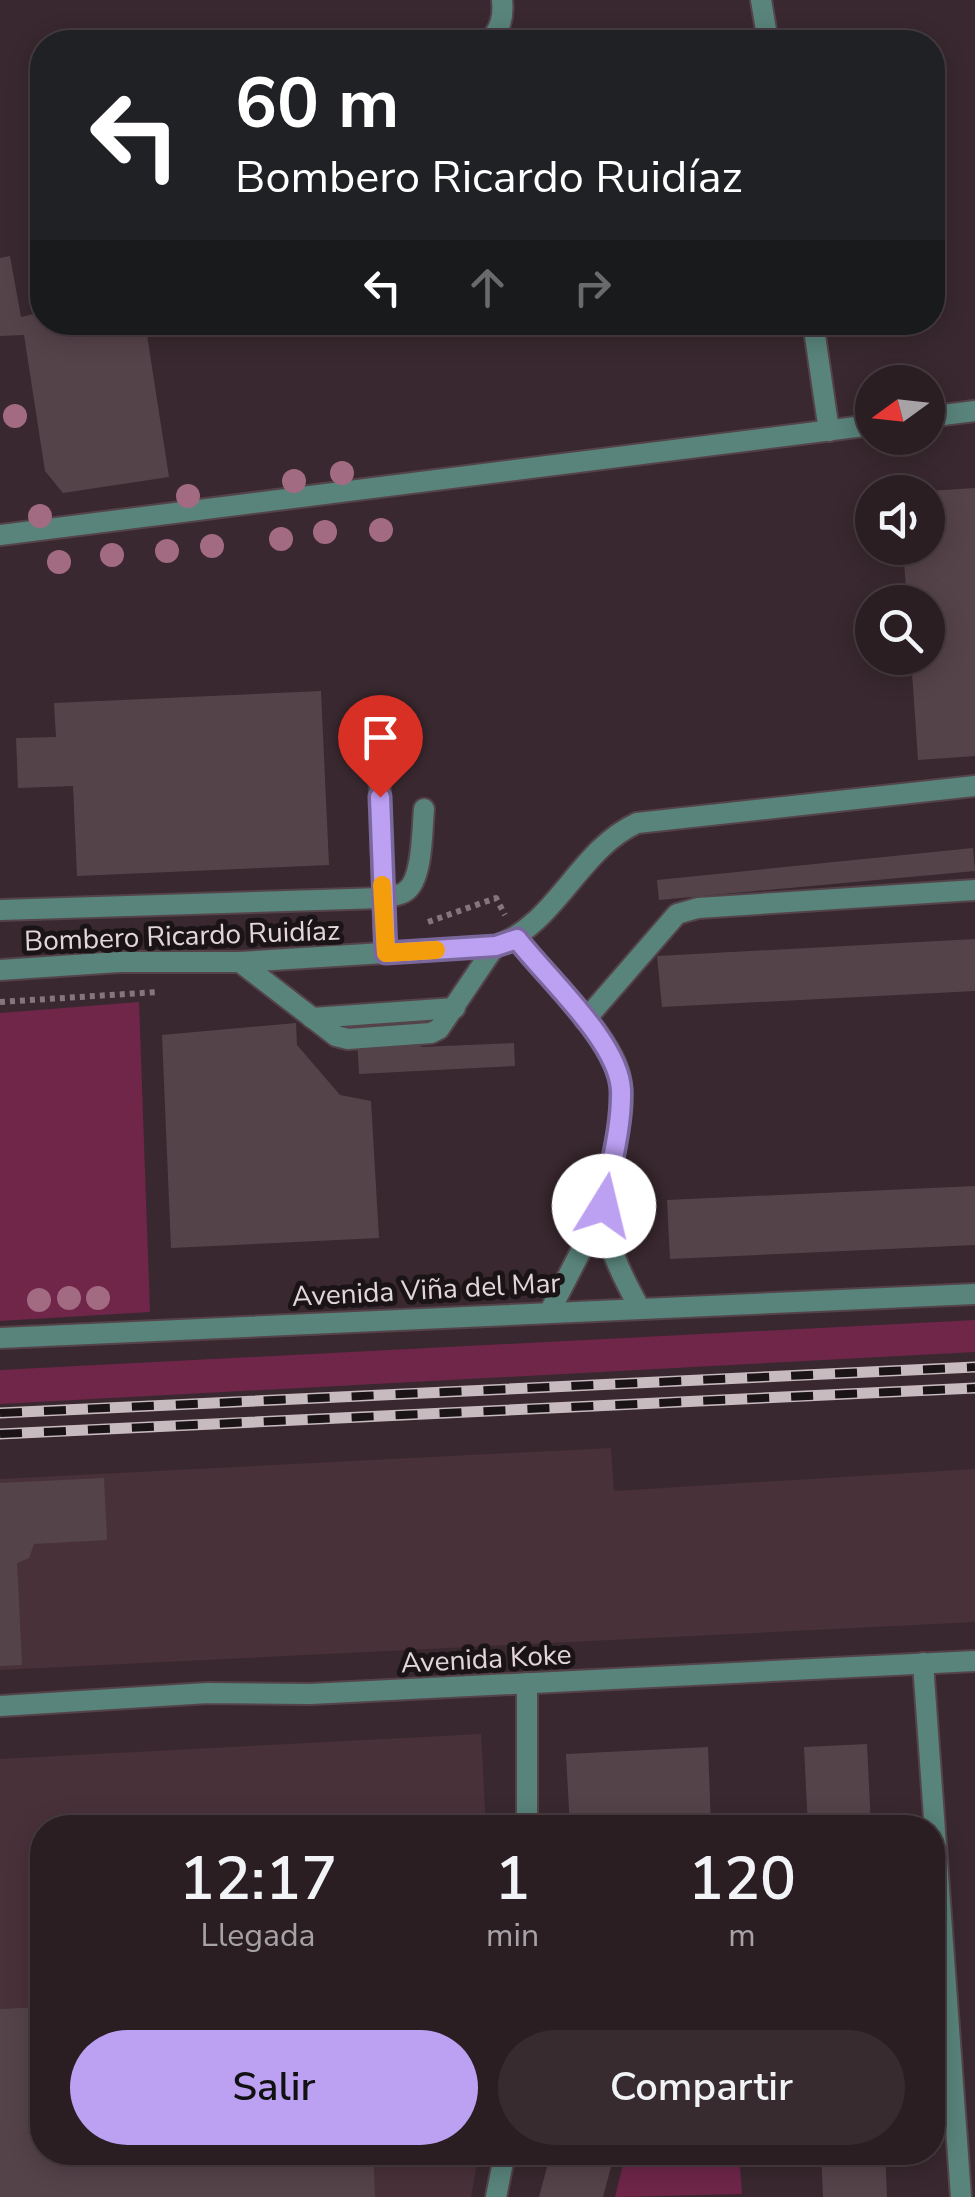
<!DOCTYPE html>
<html lang="es">
<meta charset="utf-8">
<style>
:root{--surface:#2b1e23;--page:#372b30;--text:#f1f3f6;--muted:#a6a2a6;--line:#473c41;--accent:#bca0f2}
body{margin:0;font-family:"Nunito Sans",sans-serif;background:var(--page);color:var(--text);height:100vh;display:flex;flex-direction:column;font-size:38px;white-space:nowrap}
*{box-sizing:border-box;margin:0}
p{font-size:32px;color:var(--muted)}
.icon{flex:none;width:55px;height:55px;fill:none;stroke:currentColor;stroke-width:2;stroke-linecap:round;stroke-linejoin:round}
.map{position:relative;flex:1;overflow:hidden}
.drawer{position:absolute;left:30px;top:1815px;width:915px;height:350px;display:flex;flex-direction:column;background:var(--surface);border-radius:40px;box-shadow:0 5px 25px #0003,0 0 0 2px var(--line)}
.drawer>*{flex:none}
.hud{position:absolute;left:30px;top:30px;width:915px;height:305px;border-radius:40px;box-shadow:0 5px 25px #0003,0 0 0 2px var(--line);background:#202124;color:#fff;overflow:hidden}
.needle{width:65px;rotate:255deg}
.tools{position:absolute;left:855px;top:365px;display:grid;gap:20px}
.tools a{display:grid;place-items:center;width:90px;height:90px;border-radius:50%;background:var(--surface);box-shadow:0 5px 25px #0003,0 0 0 2px var(--line);font-size:50px}
.pin{position:absolute;display:grid;place-items:center;width:85px;height:85px;color:#fff;margin:-102px -42px;border-radius:50% 50% 50% 0;rotate:-45deg;box-shadow:0 0 10px #0007}
.pin .icon{rotate:45deg}
.me{position:absolute;width:110px;margin:-55px;rotate:9deg;stroke-linejoin:round;filter:drop-shadow(0 0 8px #0008)}
.turn{display:flex;align-items:center;gap:35px;height:210px;padding:0 40px;font-size:45px}
.turn .icon{width:130px;height:130px;stroke-width:2.5}
.turn b{display:block;font-size:70px;line-height:85px}
.lanes{display:flex;align-items:center;height:95px;padding:0 40px;background:#0003;justify-content:center;gap:50px;direction:ltr}
.lanes .off{opacity:.35}
.eta{display:flex;justify-content:space-evenly;align-items:center;height:170px;text-align:center}
.eta b{font-size:60px;font-weight:600;line-height:70px}
.primary-button{display:flex;gap:20px;margin-top:auto;padding:20px 40px}
.primary-button a{flex:1;height:115px;border-radius:60px;background:var(--accent);color:#111;font-size:40px;font-weight:600;line-height:115px;text-align:center}
.primary-button a+a{background:var(--page);color:var(--text)}
.map>svg:first-child{display:block}
.built{fill:#49313a}
.green{fill:#6f2649}
.building{fill:#55434a}
.lines{fill:none;stroke-linecap:round;stroke-linejoin:round}
.service-casing{stroke:#54444a;stroke-width:24}
.minor-casing{stroke:#54444a;stroke-width:24}
.tertiary-casing{stroke:#54444a;stroke-width:24}
.path{stroke:#85767c;stroke-width:6;stroke-dasharray:5 5;stroke-linecap:butt}
.service{stroke:#59847b;stroke-width:20}
.minor{stroke:#59847b;stroke-width:20}
.tertiary{stroke:#59847b;stroke-width:20}
.rail-casing{stroke:#c8bbbf;stroke-width:11}
.rail{stroke:#1b1417;stroke-width:8;stroke-dasharray:22;stroke-linecap:butt}
.tree{fill:#a36b82}
.route-casing{stroke:#7a689d;stroke-width:25}
.route{stroke:#bca0f2;stroke-width:18}
.slow{stroke:#f59e0b;stroke-width:18}
.labels{text-anchor:middle;stroke-width:10;stroke-linejoin:round;paint-order:stroke}
.street-label{font-size:28px;fill:#e2d6da;stroke:#1b1417}
</style>
<div class="map">
<svg width="975" height="2197" viewBox="0 0 975 2197">
<rect width="100%" height="100%" fill="#39282f"/>
<g class="built">
<polygon points="611,1448 614,1491 975,1469 975,1622 0,1670 0,1479"/>
<polygon points="481,1734 486,1827 42,1828 42,2152 479,2153 471,2197 0,2197 0,1759"/>
</g>
<g class="green">
<polygon points="139,1002 150,1312 0,1321 0,1013"/>
<polygon points="975,1320 975,1352 0,1404 0,1370"/>
<polygon points="626,2153 739,2153 742,2194 615,2197"/>
</g>
<g class="building">
<polygon points="10,256 21,317 42,312 42,322 145,322 169,477 63,493 45,471 24,335 0,336 0,258"/>
<polygon points="975,488 975,756 918,760 911,658 928,658 928,602 907,602 903,548 928,548 928,491"/>
<polygon points="321,691 329,865 77,876 73,786 18,788 16,738 56,737 54,703"/>
<polygon points="973,848 975,871 659,900 657,880"/>
<polygon points="975,939 975,991 662,1007 657,956"/>
<polygon points="419,1016 421,1047 514,1043 515,1066 359,1074 356,1019"/>
<polygon points="296,1023 297,1045 340,1095 371,1101 379,1238 171,1248 162,1035"/>
<polygon points="975,1186 975,1245 670,1259 667,1200"/>
<polygon points="104,1478 107,1540 34,1544 29,1558 17,1563 22,1665 0,1666 0,1483"/>
<polygon points="867,1744 871,1828 808,1828 804,1747"/>
<polygon points="708,1747 711,1825 570,1828 566,1754"/>
<polygon points="42,2007 42,2152 373,2152 375,2197 0,2197 0,2009"/>
<polygon points="551,2152 615,2152 603,2197 539,2197"/>
<polygon points="821,2152 885,2152 887,2197 823,2197"/>
</g>
<g class="lines">
<defs>
<g id="service">
<path d="M489,42C500,29 504,18 502,0"/>
<polyline points="379,763 385,953"/>
<path d="M0,910L382,898C390,896 400,896 406,891C423,879 422,829 424,809"/>
<path d="M517,939C546,976 601,1025 617,1067C633,1110 606,1161 604,1205C603,1239 623,1278 639,1307"/>
<polyline points="240,962 336,1036 348,1039 431,1033 439,1029 495,946"/>
<polyline points="312,1018 455,1008"/>
<polyline points="585,1020 677,914 698,908 975,890"/>
<polyline points="550,1311 604,1206"/>
</g>
<g id="minor">
<polyline points="761,0 768,42"/>
<polyline points="813,322 829,431"/>
<polyline points="928,417 975,411"/>
<polyline points="0,535 872,425"/>
<polyline points="923,1663 961,2197"/>
<polyline points="527,1683 527,1828"/>
<polyline points="496,2197 505,2152"/>
</g>
<g id="tertiary">
<path d="M0,970L119,962H240L495,946C556,925 578,850 637,823L975,786"/>
<polyline points="0,1338 975,1294"/>
<polyline points="0,1706 208,1693 310,1694 975,1661"/>
</g>
</defs>
<use href="#service" class="service-casing"/>
<use href="#minor" class="minor-casing"/>
<use href="#tertiary" class="tertiary-casing"/>
<g class="path">
<polyline points="428,922 496,898 505,915"/>
<polyline points="0,1002 158,992"/>
</g>
<use href="#service" class="service"/>
<use href="#minor" class="minor"/>
<use href="#tertiary" class="tertiary"/>
<defs>
<g id="rail">
<polyline points="0,1413 975,1367"/>
<polyline points="0,1434 975,1388"/>
</g>
</defs>
<use href="#rail" class="rail-casing"/>
<use href="#rail" class="rail"/>
</g>
<g class="tree">
<circle cx="15" cy="416" r="12"/>
<circle cx="342" cy="473" r="12"/>
<circle cx="294" cy="481" r="12"/>
<circle cx="188" cy="496" r="12"/>
<circle cx="40" cy="516" r="12"/>
<circle cx="381" cy="530" r="12"/>
<circle cx="325" cy="532" r="12"/>
<circle cx="281" cy="539" r="12"/>
<circle cx="212" cy="546" r="12"/>
<circle cx="167" cy="551" r="12"/>
<circle cx="112" cy="555" r="12"/>
<circle cx="59" cy="562" r="12"/>
<circle cx="69" cy="1298" r="12"/>
<circle cx="98" cy="1298" r="12"/>
<circle cx="39" cy="1300" r="12"/>
</g>
<g class="lines">
<defs>
<path id="route" d="M380,797L386,953L496,946L517,939C547,978 619,1042 621,1090C622,1128 610,1168 604,1206"/>
</defs>
<use href="#route" class="route-casing"/>
<use href="#route" class="route"/>
<polyline class="slow" points="382,885 386,953 436,950"/>
</g>
<g class="labels">
<g class="street-label">
<text transform="translate(182 935) rotate(-2)" y="10">Bombero Ricardo Ruidíaz</text>
<text transform="translate(426 1289) rotate(-3)" y="10">Avenida Viña del Mar</text>
<text transform="translate(486 1658) rotate(-3)" y="10">Avenida Koke</text>
</g>
</g>
</svg>
<div class="tools">
<a><svg class="needle" viewBox="-14 -14 28 28"><path d="M0-13l5 13h-10z" fill="#e53935"/><path d="M0 13l5-13h-10z" fill="#a6a2a6"/></svg></a>
<a><svg class="icon" aria-label="sound" viewBox="0 0 24 24"><path d="M4 9h4l5-4v14l-5-4H4zM17 9q2 3 0 6"/></svg></a>
<a><svg class="icon" aria-label="search" viewBox="0 0 24 24"><circle cx="10" cy="10" r="6"/><path d="M15 15l6 6"/></svg></a>
</div>
<div class="pin" style="left:380px;top:797px;background:#d93025"><svg class="icon" aria-label="arrive" viewBox="0 0 24 24"><path d="M6 21V4h12l-3 4 3 4H6"/></svg></div>
<svg class="me" style="left:604px;top:1206px" viewBox="-20 -20 40 40"><circle r="19" fill="#fff"/><path d="M0-13L10 11 0 6-10 11z" fill="#bca0f2"/></svg>
<div class="hud">
<div class="turn"><svg class="icon" aria-label="left" viewBox="0 0 24 24"><path d="M17 20v-9H6M10 6l-5 5 5 5"/></svg><div><b>60 m</b>Bombero Ricardo Ruidíaz</div></div>
<div class="lanes"><svg class="icon" aria-label="left" viewBox="0 0 24 24"><path d="M17 20v-9H6M10 6l-5 5 5 5"/></svg><svg class="icon off" aria-label="ahead" viewBox="0 0 24 24"><path d="M12 20V5M6 11l6-6 6 6"/></svg><svg class="icon off" aria-label="right" viewBox="0 0 24 24"><path d="M7 20v-9h11M14 6l5 5-5 5"/></svg></div>
</div>
<section class="drawer">
<div class="eta">
<div><b>12:17</b><p>Llegada</p></div>
<div><b>1</b><p>min</p></div>
<div><b>120</b><p>m</p></div>
</div>
<div class="primary-button"><a>Salir</a><a>Compartir</a></div>
</section>
</div>
